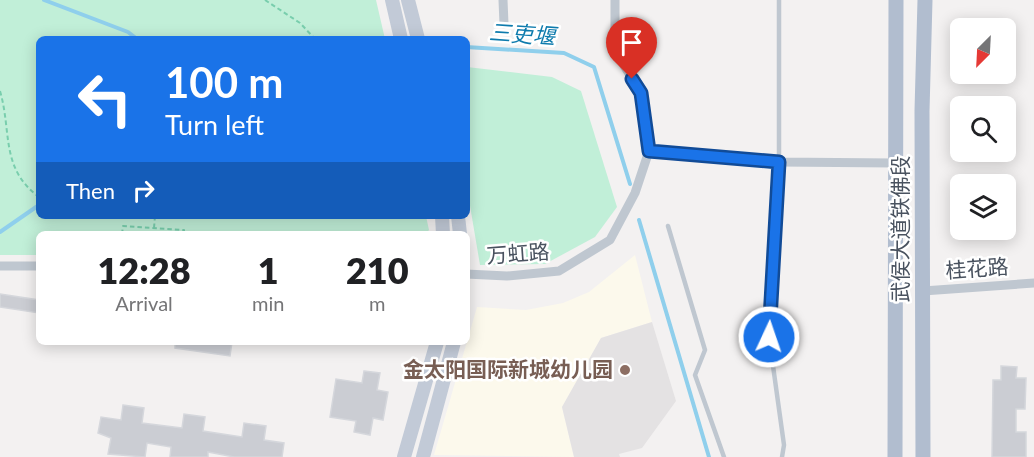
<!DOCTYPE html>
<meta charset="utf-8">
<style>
:root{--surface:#fff;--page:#f2f2f2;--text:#202124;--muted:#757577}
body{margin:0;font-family:Lato,"Noto Sans SC",sans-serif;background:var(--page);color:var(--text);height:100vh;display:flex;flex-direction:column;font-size:22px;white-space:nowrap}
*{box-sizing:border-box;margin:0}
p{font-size:20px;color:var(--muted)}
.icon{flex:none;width:33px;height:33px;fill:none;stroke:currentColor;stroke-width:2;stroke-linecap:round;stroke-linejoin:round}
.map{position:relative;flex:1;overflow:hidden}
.side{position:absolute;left:36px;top:231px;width:434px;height:114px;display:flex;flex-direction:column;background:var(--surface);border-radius:9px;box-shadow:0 3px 15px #0003}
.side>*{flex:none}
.guide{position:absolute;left:36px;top:36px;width:434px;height:183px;border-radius:9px;box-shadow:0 3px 15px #0003;background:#1a73e8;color:#fff;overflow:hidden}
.needle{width:39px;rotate:204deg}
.fabs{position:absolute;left:950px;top:18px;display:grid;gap:12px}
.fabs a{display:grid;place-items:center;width:66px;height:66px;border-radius:9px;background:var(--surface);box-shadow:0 3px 15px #0003;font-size:30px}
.pin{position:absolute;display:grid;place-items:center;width:51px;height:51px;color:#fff;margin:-62px -26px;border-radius:50% 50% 50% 0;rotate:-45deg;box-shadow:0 0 6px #0007}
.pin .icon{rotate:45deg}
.me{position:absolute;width:66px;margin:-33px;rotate:3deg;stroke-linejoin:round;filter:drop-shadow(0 0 4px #0008)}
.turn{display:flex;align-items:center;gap:21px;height:126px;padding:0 30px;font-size:27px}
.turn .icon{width:78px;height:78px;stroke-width:2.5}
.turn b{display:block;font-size:42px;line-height:51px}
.then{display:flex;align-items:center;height:57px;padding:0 30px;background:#0003;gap:12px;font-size:22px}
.eta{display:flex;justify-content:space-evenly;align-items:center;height:102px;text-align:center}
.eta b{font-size:36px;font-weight:800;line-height:42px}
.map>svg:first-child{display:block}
.commercial{fill:#fcf9ec}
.education{fill:#e4e2e3}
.green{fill:#c1efd8}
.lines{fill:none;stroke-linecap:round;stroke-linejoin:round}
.stream{stroke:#8fcfec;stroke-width:4}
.building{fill:#cbcdd3;stroke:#d5d7dc;stroke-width:1.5}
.path{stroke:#79cead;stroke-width:2;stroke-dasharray:4.5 3;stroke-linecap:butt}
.lane{stroke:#bfc7d0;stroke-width:4.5}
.street{stroke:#bfc7d0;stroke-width:9}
.secondary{stroke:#c2cad7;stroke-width:14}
.primary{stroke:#b1bdcf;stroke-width:15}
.route-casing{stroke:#114b97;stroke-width:15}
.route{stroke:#1a73e8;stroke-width:10}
.education-dot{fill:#8d6e63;stroke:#fff;stroke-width:2}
.labels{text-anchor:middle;stroke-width:5;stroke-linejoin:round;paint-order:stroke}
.street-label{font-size:21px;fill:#49525f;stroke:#fff}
.education-label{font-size:21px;font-weight:bold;fill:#785e54;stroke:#fff;text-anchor:end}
.water-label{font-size:22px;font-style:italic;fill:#0e7bad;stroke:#fff}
</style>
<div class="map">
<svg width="1034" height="457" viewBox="0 0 1034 457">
<rect width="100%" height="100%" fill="#f3f1f1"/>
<polygon class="commercial" points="635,255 652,322 601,338 562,407 574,457 434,455 477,307 526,310 563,303 589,292"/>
<polygon class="education" points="652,322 676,401 642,448 619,454 620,457 574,457 562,407 601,338"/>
<g class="green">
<polygon points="0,0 376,0 385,39 39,39 39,216 426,216 429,230 426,234 39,234 39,255 0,255"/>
<polygon points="467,67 552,77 581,91 617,207 595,237 545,264 480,265 467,188"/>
</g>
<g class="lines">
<g class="stream">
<polyline points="44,0 128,32 137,39"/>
<polyline points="466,47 564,53 594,67 630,184"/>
<polyline points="639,220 709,457"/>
<polyline points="0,232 39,205"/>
</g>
</g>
<g class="building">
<polygon points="0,294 39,300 39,313 0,307"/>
<polygon points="175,342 232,342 230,356 175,348"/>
<polygon points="1001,366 1017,367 1016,378 1026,378 1025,409 1016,409 1016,432 1026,432 1026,457 992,457 993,380 1001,380"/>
<polygon points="364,371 380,373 377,390 388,392 383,420 373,418 370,435 354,432 356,421 330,417 336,379 362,383"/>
<polygon points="123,405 144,408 142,423 182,428 184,414 205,417 203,431 242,437 244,423 266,426 264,440 284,443 282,457 234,457 208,452 208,457 170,457 171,447 147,443 145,457 108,454 111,438 98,433 101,417 121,420"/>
</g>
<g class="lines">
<g class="path">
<polyline points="265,0 300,23 315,39"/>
<path d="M0,91C12,132 0,168 39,197"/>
<polyline points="154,228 155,216"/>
<polyline points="122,234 123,226 184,230 184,234"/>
</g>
<g class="lane">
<polyline points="779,0 779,162 769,337 784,445 782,457"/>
<polyline points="668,226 705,350 695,375 724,457"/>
</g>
<g class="street">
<polyline points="503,0 504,24"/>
<polyline points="615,0 615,51 641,93 649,151 779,162 894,163"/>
<polyline points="0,266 39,266"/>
<polyline points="466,274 507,276 559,271 610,240 635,193 649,151"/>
<polyline points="923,291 1034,283"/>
</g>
<g class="secondary">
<polyline points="392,0 401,39"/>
<polyline points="408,0 418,39"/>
<polyline points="442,216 443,234"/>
<polyline points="458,216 460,234"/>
<polyline points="404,457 437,342"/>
<polyline points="423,457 454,342"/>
</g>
<g class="primary">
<polyline points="895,457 896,0"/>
<polyline points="923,457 922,111 925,0"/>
</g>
</g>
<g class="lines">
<defs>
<polyline id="route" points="632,79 641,93 649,151 779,162 769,337"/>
</defs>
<use href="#route" class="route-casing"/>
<use href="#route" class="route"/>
</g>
<circle class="education-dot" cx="625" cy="370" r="6"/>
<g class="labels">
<g class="street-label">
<text transform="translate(901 229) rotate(-90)" y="7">武侯大道铁佛段</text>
<text transform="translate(518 254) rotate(-4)" y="7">万虹路</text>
<text transform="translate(977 269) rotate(-4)" y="7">桂花路</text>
</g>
<g class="education-label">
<text x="613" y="377">金太阳国际新城幼儿园</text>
</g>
<g class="water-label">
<text transform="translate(522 34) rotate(4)" y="8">三吏堰</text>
</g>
</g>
</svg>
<div class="fabs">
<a><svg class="needle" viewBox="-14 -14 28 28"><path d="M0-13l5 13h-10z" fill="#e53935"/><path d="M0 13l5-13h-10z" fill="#757577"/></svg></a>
<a><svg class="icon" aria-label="search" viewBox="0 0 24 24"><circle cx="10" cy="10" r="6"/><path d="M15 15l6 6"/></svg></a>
<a><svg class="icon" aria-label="layers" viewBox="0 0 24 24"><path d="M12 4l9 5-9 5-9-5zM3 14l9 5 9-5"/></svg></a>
</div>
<div class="pin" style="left:632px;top:79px;background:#d93025"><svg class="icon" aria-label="arrive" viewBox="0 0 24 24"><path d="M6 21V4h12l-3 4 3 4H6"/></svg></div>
<svg class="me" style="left:769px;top:337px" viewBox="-20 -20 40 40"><circle r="17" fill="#1a73e8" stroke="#fff" stroke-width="3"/><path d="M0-11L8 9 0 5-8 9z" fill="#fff"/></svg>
<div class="guide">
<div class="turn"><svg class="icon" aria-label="left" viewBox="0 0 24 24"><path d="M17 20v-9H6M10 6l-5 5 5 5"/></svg><div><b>100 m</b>Turn left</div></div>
<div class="then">Then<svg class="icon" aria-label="right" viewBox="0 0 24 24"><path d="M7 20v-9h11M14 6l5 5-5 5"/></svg></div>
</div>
<section class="side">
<div class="eta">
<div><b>12:28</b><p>Arrival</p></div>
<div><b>1</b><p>min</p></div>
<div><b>210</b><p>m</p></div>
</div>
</section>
</div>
